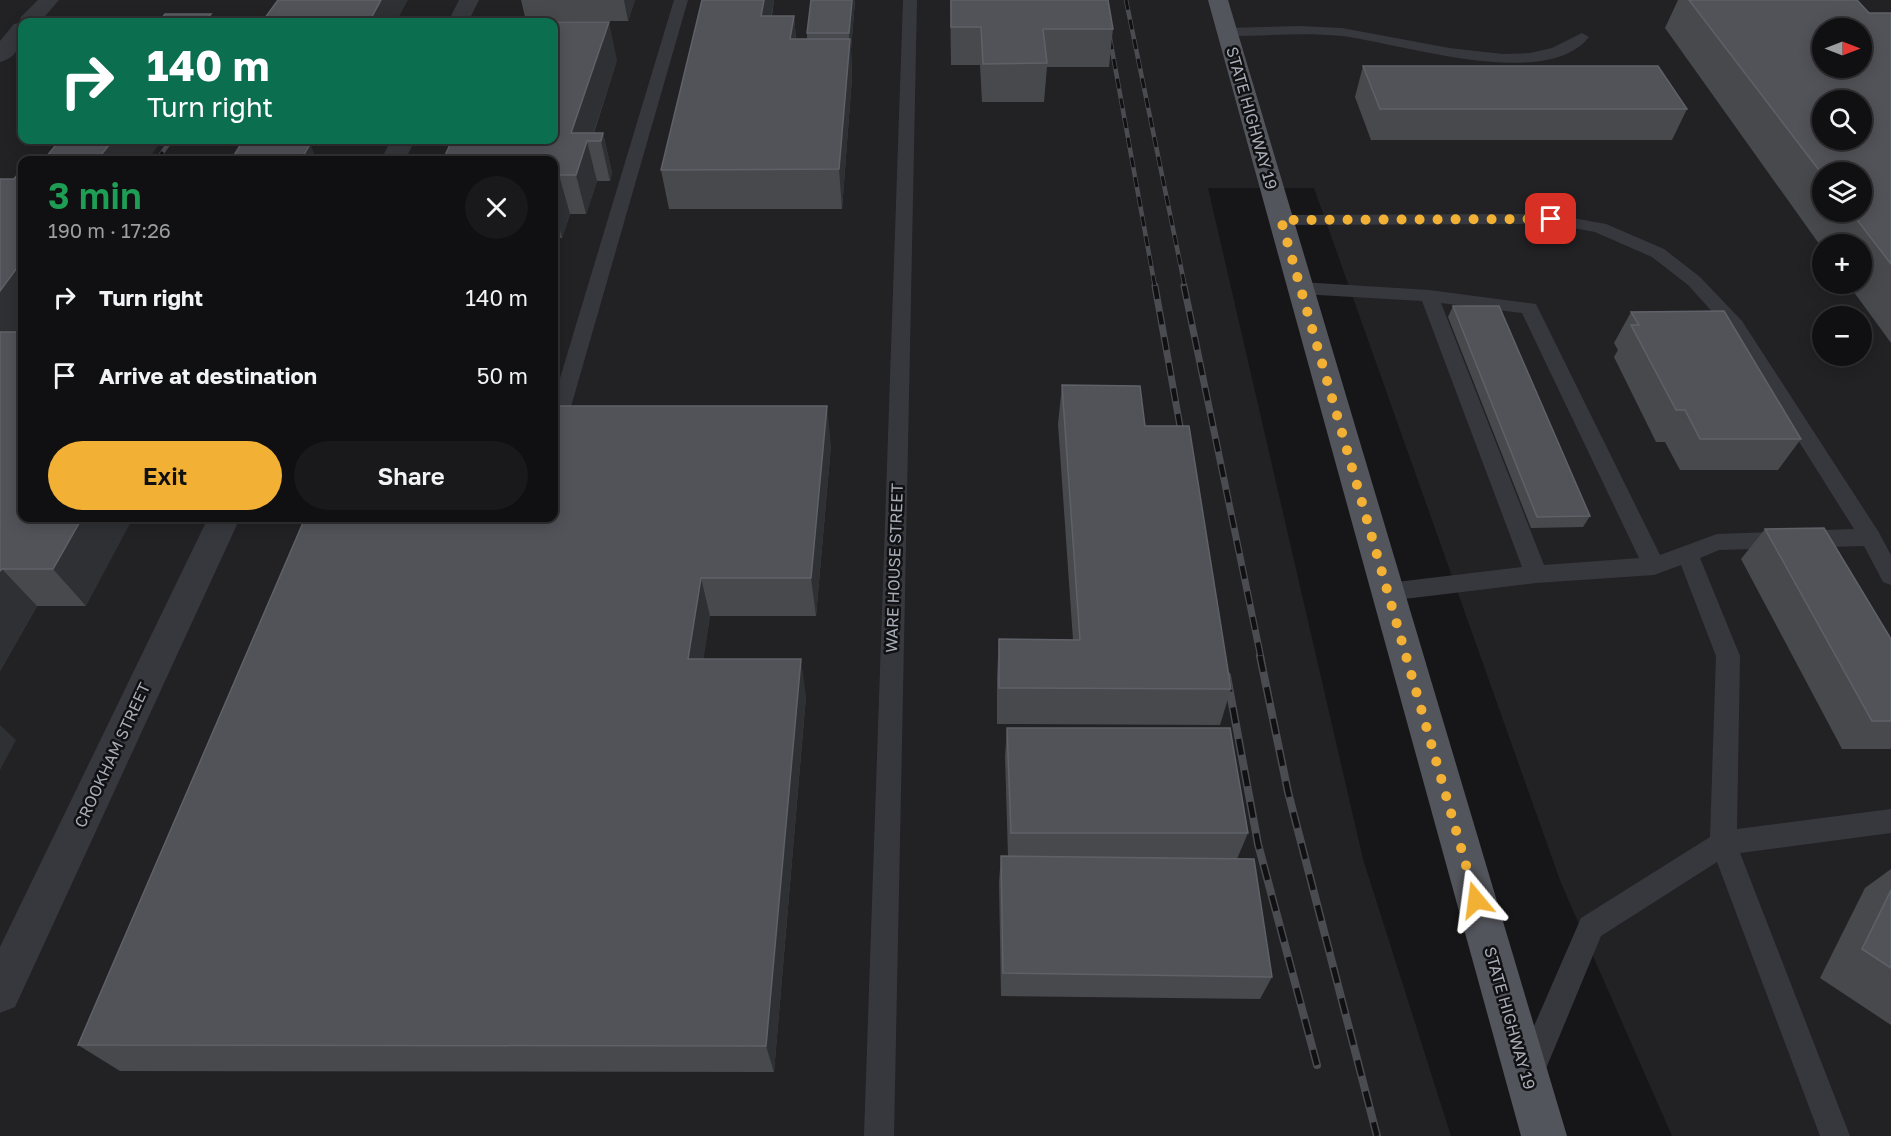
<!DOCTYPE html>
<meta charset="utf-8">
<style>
:root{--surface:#101012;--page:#19191b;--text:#f1f3f6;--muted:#9c9d9f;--line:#303032;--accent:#f2b134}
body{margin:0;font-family:"Golos Text",sans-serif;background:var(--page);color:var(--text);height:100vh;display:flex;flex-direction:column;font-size:22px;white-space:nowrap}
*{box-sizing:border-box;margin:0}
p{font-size:20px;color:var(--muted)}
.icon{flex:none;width:33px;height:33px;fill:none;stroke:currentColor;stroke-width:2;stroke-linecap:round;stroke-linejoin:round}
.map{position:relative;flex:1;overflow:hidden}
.panel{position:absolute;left:18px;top:156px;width:540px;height:366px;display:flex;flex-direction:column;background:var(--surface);border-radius:12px;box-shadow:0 3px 15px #0003,0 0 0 2px var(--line)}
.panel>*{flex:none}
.top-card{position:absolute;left:18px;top:18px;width:540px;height:126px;border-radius:12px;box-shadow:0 3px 15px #0003,0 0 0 2px var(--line);background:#0b6e4f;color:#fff;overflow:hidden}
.needle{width:39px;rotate:90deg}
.buttons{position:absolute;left:1812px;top:18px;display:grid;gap:12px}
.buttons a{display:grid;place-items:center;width:60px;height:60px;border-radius:50%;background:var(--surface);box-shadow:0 3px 15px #0003,0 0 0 2px var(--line);font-size:30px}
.pin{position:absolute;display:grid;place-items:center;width:51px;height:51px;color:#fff;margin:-26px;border-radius:12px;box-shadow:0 3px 9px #0006}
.me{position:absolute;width:66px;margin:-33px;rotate:344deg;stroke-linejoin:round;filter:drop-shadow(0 0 4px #0008)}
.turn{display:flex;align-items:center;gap:21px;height:126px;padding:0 30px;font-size:27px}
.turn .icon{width:78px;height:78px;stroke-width:2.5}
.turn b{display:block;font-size:42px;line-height:51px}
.round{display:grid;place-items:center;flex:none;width:63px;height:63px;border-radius:32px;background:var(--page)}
.headline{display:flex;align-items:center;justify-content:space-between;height:102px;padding:0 30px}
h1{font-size:36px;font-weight:600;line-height:45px;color:#1e9e55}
.primary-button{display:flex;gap:12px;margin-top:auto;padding:12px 30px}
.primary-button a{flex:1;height:69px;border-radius:36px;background:var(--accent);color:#111;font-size:24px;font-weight:600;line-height:69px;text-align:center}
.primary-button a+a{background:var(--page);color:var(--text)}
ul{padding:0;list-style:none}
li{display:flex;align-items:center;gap:18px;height:78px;padding:0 30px}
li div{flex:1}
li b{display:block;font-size:22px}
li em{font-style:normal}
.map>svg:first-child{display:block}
.built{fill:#222225;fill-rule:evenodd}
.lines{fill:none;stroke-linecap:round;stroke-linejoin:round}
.lane{fill:#37383d;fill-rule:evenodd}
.street{fill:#37383d;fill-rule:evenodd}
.primary{fill:#53555c;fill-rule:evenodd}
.rail-far2-casing{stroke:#4a4c52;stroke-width:4.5}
.rail-far1-casing{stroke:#4a4c52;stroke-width:7}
.rail-casing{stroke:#4a4c52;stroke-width:8}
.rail-far2{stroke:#111113;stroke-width:3;stroke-dasharray:10;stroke-linecap:butt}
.rail-far1{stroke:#111113;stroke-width:4.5;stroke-dasharray:13;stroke-linecap:butt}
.rail{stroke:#111113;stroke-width:5;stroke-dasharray:16;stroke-linecap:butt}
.wall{fill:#47494d;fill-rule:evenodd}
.shaded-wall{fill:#2f3033}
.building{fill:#525359;stroke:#5f6168;stroke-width:1.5;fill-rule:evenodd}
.route{stroke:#f2b134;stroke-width:10;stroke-dasharray:0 18}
.labels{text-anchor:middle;stroke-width:5;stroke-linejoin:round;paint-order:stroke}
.street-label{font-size:16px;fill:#a8adb8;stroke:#111113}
</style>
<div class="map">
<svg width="1891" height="1136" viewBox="0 0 1891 1136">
<rect width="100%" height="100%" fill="#161618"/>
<path class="built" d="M0,0H1891V1136H1672L1561,883L1314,188H1208L1363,859L1451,1136H0ZM22,22H554V140H22ZM1822,28H1862V68H1822ZM1822,100H1862V140H1822ZM22,160H554V518H22ZM1822,172H1862V212H1822ZM1822,244H1862V284H1822ZM1822,316H1862V356H1822Z"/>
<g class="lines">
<g class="lane">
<polygon points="674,0 688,0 566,424 563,429 554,431 554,398"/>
<polygon points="903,0 917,0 894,1136 864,1136"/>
<path d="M1299,26L1342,28L1449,48L1503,54L1530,53L1552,48L1582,33L1589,37C1546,92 1400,43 1342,36C1304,32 1265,36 1227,36L1220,32L1227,28Z"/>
<path d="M1551,214L1606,224L1664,249L1700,277L1742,321L1878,531L1891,555V585L1883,582L1864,546L1719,550L1700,558L1740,656L1737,829L1891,809V833L1740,853L1850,1136H1820L1717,862L1601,936L1540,1083L1529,1087L1518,1083L1514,1072L1581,918L1710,837L1716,656L1681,565L1654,575L1536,583L1388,601L1380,598L1377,592L1380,586L1388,583L1522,567L1422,301L1301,294L1294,292L1292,288L1294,284L1301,282L1429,290L1536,304L1660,555L1717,534L1854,529L1728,329L1688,285L1652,257L1595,232L1551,224L1281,225L1275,224L1272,220L1275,216L1281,215ZM1441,303L1522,313L1639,558L1544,565Z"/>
</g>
<g class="street">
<path d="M38,0H59L40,22H22C22,40 20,57 0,62V41L14,24L19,23L21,17Z"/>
<polygon points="459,0 479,0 468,22 448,22"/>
<polygon points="391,140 415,140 405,160 381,160"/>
<polygon points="208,518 240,518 15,1007 0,1013 0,947"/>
</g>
<polygon class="primary" points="1208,0 1228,0 1567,1136 1521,1136"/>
<defs>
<g id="rail-far2">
<polyline points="1103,0 1155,287"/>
<polyline points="1126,0 1185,287"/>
<polyline points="157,160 171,140"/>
</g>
<g id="rail-far1">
<polyline points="1155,286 1183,443"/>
<polyline points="1184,286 1261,658"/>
</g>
<g id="rail">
<polyline points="1260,656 1288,792 1377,1136"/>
<polyline points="1227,676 1258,844 1317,1065"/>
</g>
</defs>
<use href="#rail-far2" class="rail-far2-casing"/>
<use href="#rail-far1" class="rail-far1-casing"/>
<use href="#rail" class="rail-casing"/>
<use href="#rail-far2" class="rail-far2"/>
<use href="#rail-far1" class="rail-far1"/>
<use href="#rail" class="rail"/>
</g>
<g class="wall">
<polygon points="521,0 635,0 628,21 526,21"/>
<polygon points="702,0 774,0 772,16 794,16 796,39 807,39 807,33 855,0 851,50 852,77 842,209 669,209 661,170"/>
<polygon points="950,0 1108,0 1113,29 1109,67 1047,67 1044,102 982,102 980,65 951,65"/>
<path d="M1678,0H1857L1869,13H1891V343L1848,284H1862V244H1822V248L1665,28ZM1822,172L1862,212H1822Z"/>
<polygon points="617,60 594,133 603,133 612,173 610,181 597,181 586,214 570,214 562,238 554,238 554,160"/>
<polygon points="1363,66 1687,109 1672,140 1371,140 1355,97"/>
<polygon points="0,179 22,518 86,606 37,606 0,671"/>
<polygon points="1453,306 1590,516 1583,527 1531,528 1448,317"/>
<polygon points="1631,312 1801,439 1778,470 1680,470 1665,442 1656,442 1614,357 1618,350 1614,343"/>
<polygon points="1062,385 1145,426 1231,689 1220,725 997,724 997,676 999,639 1073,640 1058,424"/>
<polygon points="831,445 816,616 710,616 703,659 806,696 774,1072 120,1071 78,1045"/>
<polygon points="1765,529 1891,639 1891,749 1842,749 1741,559"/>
<polygon points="1007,728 1248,833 1237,859 1272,977 1260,999 1001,996 999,882 1001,856 1008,856 1005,756"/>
<polygon points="1891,869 1891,1025 1820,978 1865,888"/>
</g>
<g class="shaded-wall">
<polygon points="381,0 408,0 396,22 369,22"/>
<polygon points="624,0 635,0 628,21"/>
<polygon points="764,0 774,0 765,54 761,16"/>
<polygon points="852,0 855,0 851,50 852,77 842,209 839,169 849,43 849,33"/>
<polygon points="211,14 215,22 204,22"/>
<polygon points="794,16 797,54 790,39"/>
<polygon points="609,22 617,60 591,141 587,141 597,181 586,214 576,175 571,133"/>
<polygon points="603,133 612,173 610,181 601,141"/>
<polygon points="113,140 156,140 159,144 148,160 97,160"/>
<polygon points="310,144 317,160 301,160"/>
<polygon points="559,175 570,214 562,238 554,207 554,191"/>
<polygon points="22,261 22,340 0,372 0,291"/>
<polygon points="827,406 831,445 816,616 811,578"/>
<polygon points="82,518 133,518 86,606 53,569"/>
<polygon points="2,569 37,606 0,671 0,571"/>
<polygon points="701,578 710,616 698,696 688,659"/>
<polygon points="801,659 806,696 774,1072 766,1046"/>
<polygon points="0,725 16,740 0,770"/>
</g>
<g class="building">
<polygon points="278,0 381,0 369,22 262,22"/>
<polygon points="702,0 764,0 761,16 794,16 790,39 850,39 839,169 661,170"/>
<polygon points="811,0 852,0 849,33 807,33"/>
<polygon points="951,0 1108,0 1113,29 1043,29 1047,63 983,64 981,27 951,27"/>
<path d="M1689,0H1857L1869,13H1891V264L1851,212H1862V172H1822V174ZM1822,28H1862V68H1822ZM1822,100H1862V140H1822Z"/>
<polygon points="165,14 211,14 204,22 159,22"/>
<polygon points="504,22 609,22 571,133 603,133 601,141 587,141 576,175 559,175 554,191 554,160 443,160 452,140 554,140 554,22"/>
<polygon points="1363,66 1658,66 1687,109 1380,109"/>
<polygon points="60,140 113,140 97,160 29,160 32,157 46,157"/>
<polygon points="241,144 310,144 301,160 231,160"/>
<polygon points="22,169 22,261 0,291 0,179 14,179"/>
<polygon points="1453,306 1499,306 1590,516 1537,517"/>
<polygon points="1724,311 1801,439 1700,439 1685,410 1676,410 1631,325 1639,325 1631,312"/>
<polygon points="0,332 22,332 22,518 82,518 53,569 2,569 0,571"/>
<polygon points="1062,385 1140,386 1145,426 1189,426 1231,689 999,688 999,639 1080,640"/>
<polygon points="554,406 827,406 811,578 701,578 688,659 801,659 766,1046 78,1045 305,518 554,518"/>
<polygon points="1824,528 1891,639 1891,721 1872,721 1765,529"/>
<polygon points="1007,728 1230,728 1248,833 1011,833"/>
<polygon points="1001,856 1254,859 1272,977 1003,973"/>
<polygon points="1891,890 1891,968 1862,949"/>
</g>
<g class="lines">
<polyline class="route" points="1476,900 1281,220 1551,219"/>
</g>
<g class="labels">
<g class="street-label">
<text transform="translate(1252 118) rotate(74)" y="6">STATE HIGHWAY 19</text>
<text transform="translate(894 568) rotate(-88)" y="6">WARE HOUSE STREET</text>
<text transform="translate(112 755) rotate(-65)" y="6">CROOKHAM STREET</text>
<text transform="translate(1510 1018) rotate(74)" y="6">STATE HIGHWAY 19</text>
</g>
</g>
</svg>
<div class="buttons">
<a><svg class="needle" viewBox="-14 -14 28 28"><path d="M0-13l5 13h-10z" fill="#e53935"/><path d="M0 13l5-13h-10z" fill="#9c9d9f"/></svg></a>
<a><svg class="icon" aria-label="search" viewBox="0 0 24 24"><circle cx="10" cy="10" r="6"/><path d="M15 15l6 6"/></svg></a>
<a><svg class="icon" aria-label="layers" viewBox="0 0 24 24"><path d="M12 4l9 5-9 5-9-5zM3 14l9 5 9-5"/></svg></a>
<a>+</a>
<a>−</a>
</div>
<div class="pin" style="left:1551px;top:219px;background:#d93025"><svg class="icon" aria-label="arrive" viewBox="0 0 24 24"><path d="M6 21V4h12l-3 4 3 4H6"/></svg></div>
<svg class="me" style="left:1476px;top:900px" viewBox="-20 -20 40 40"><path d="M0-17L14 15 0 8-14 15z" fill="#f2b134" stroke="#fff" stroke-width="4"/></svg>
<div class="top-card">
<div class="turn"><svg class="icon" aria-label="right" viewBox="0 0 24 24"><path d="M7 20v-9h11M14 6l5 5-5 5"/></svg><div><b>140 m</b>Turn right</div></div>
</div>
<section class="panel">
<div class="headline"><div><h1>3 min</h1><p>190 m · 17:26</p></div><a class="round"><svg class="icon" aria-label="close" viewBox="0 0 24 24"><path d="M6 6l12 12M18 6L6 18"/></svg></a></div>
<ul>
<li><svg class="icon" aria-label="right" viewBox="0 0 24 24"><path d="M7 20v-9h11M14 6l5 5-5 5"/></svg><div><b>Turn right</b></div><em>140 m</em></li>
<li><svg class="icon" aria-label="arrive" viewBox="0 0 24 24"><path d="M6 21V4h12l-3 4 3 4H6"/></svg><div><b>Arrive at destination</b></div><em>50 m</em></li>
</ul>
<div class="primary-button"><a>Exit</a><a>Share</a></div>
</section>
</div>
